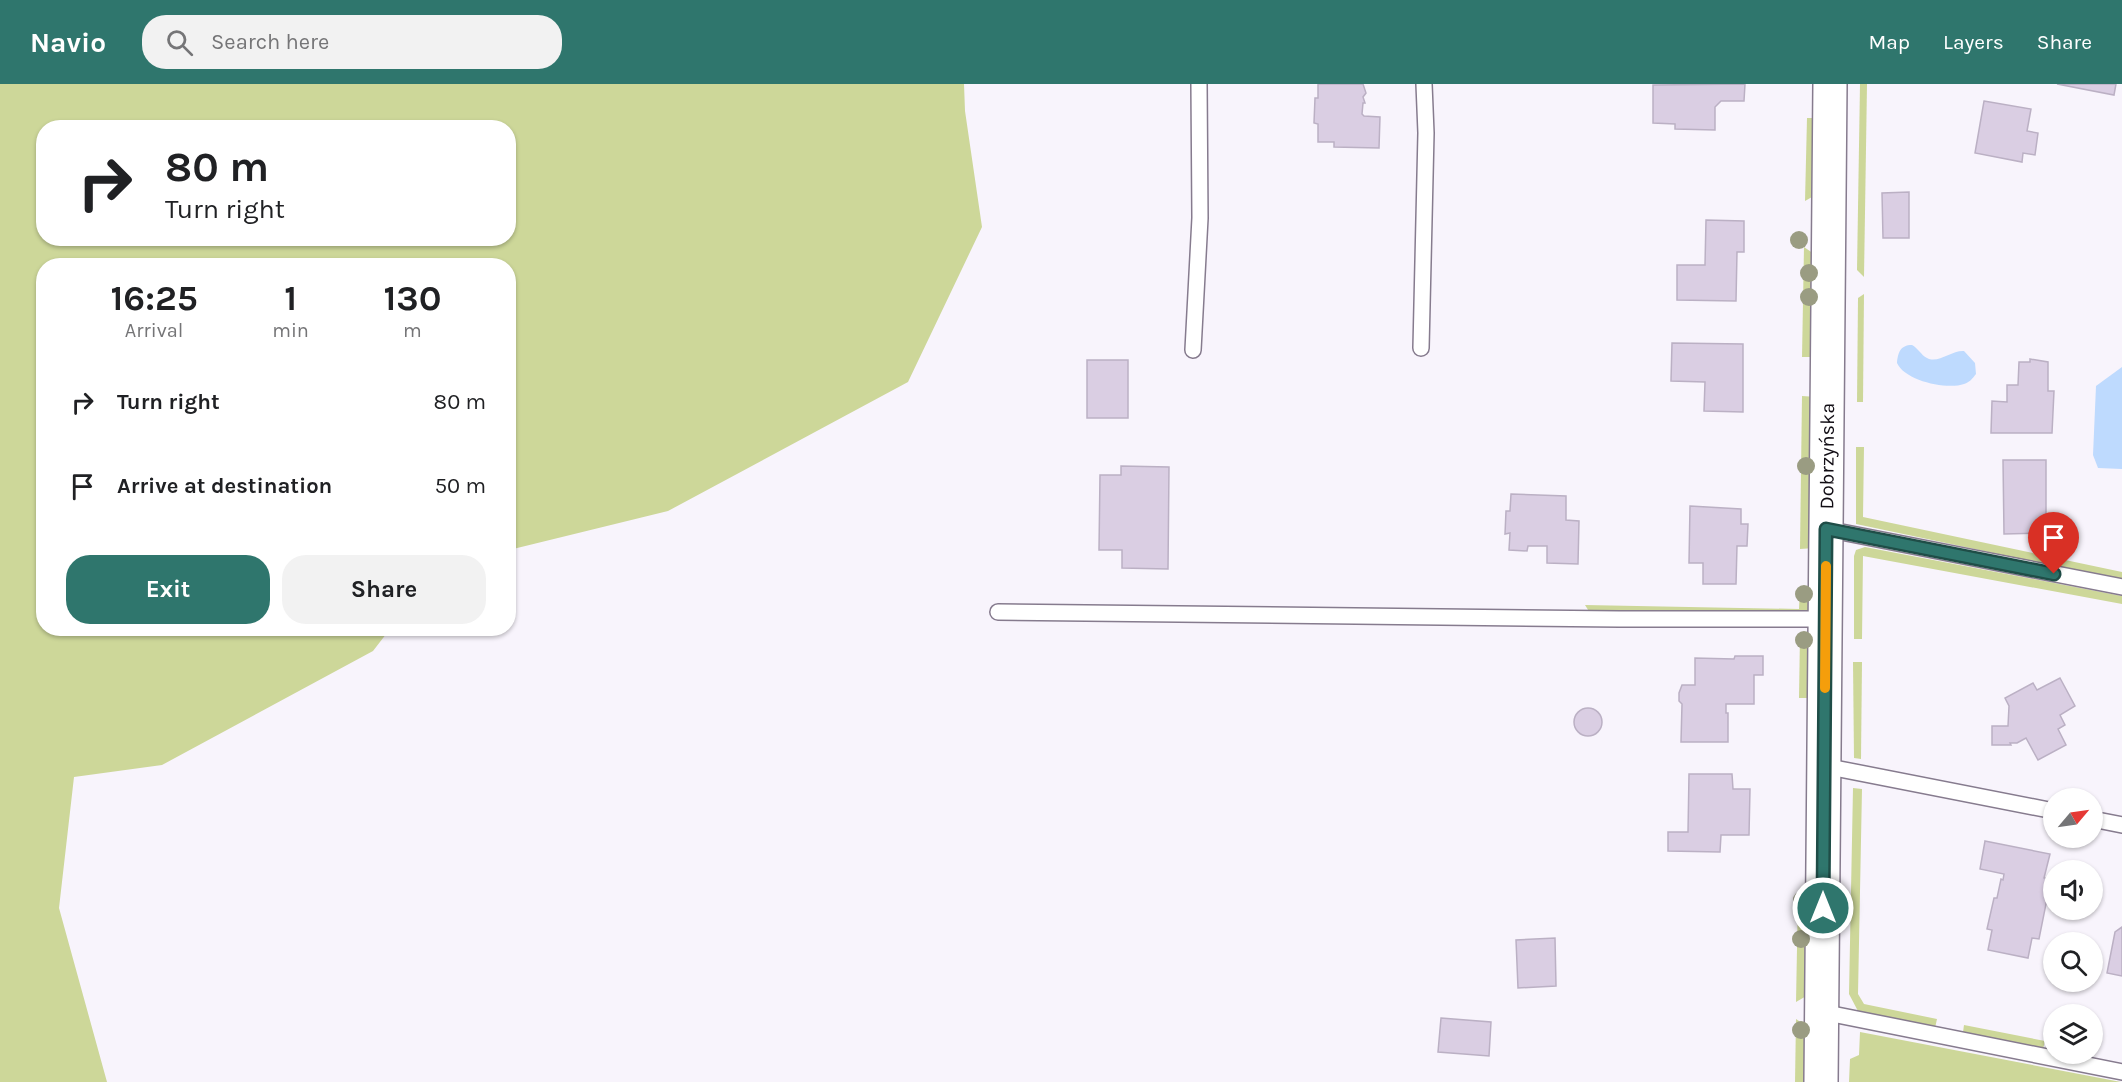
<!DOCTYPE html>
<meta charset="utf-8">
<style>
:root{--surface:#fff;--page:#f2f2f2;--text:#202124;--muted:#757577;--accent:#2f766d}
body{margin:0;font-family:Karla,sans-serif;background:var(--page);color:var(--text);height:100vh;display:flex;flex-direction:column;font-size:22px;white-space:nowrap}
*{box-sizing:border-box;margin:0}
p{font-size:20px;color:var(--muted)}
.icon{flex:none;width:33px;height:33px;fill:none;stroke:currentColor;stroke-width:2;stroke-linecap:round;stroke-linejoin:round}
.map{position:relative;flex:1;overflow:hidden}
.side{position:absolute;left:36px;top:174px;width:480px;height:378px;display:flex;flex-direction:column;background:var(--surface);border-radius:24px;box-shadow:0 2px 4px #0004}
.side>*{flex:none}
.top-card{position:absolute;left:36px;top:36px;width:480px;height:126px;border-radius:24px;box-shadow:0 2px 4px #0004;background:#fff;color:var(--text);overflow:hidden}
.needle{width:39px;rotate:61deg}
.fabs{position:absolute;left:2043px;top:704px;display:grid;gap:12px}
.fabs a{display:grid;place-items:center;width:60px;height:60px;border-radius:50%;background:var(--surface);box-shadow:0 2px 4px #0004;font-size:30px}
.pin{position:absolute;display:grid;place-items:center;width:51px;height:51px;color:#fff;margin:-62px -26px;border-radius:50% 50% 50% 0;rotate:-45deg;box-shadow:0 0 6px #0007}
.pin .icon{rotate:45deg}
.me{position:absolute;width:66px;margin:-33px;rotate:0deg;stroke-linejoin:round;filter:drop-shadow(0 0 4px #0008)}
.turn{display:flex;align-items:center;gap:21px;height:126px;padding:0 30px;font-size:27px}
.turn .icon{width:78px;height:78px;stroke-width:2.5}
.turn b{display:block;font-size:42px;line-height:51px}
.eta{display:flex;justify-content:space-evenly;align-items:center;height:102px;text-align:center}
.eta b{font-size:36px;font-weight:700;line-height:42px}
.button{display:flex;gap:12px;margin-top:auto;padding:12px 30px}
.button a{flex:1;height:69px;border-radius:24px;background:var(--accent);color:#fff;font-size:24px;font-weight:700;line-height:69px;text-align:center}
.button a+a{background:var(--page);color:var(--text)}
ul{padding:0;list-style:none}
li{display:flex;align-items:center;gap:18px;height:84px;padding:0 30px}
li div{flex:1}
li b{display:block;font-size:22px}
li em{font-style:normal}
header{display:flex;align-items:center;gap:36px;box-sizing:border-box;height:84px;padding:0 30px;background:var(--accent);color:#fff}
header strong{font-size:28px}
nav{display:flex;gap:33px;margin-inline-start:auto;font-size:21px}
.search{width:420px;height:54px;background:var(--page);display:flex;align-items:center;gap:15px;box-sizing:border-box;padding:0 21px;border-radius:24px;color:var(--muted);font-size:22px}
.map>svg:first-child{display:block}
.green{fill:#cdd799;fill-rule:evenodd}
.water{fill:#bedafe}
.building{fill:#dacee3;stroke:#bbb0c4;stroke-width:1.5}
.lines{fill:none;stroke-linecap:round;stroke-linejoin:round}
.service-casing{stroke:#867b8e;stroke-width:18}
.tertiary-casing{stroke:#867b8e;stroke-width:36}
.service{stroke:#fff;stroke-width:15}
.tertiary{stroke:#fff;stroke-width:33}
.tree{fill:#9a9c82}
.route-casing{stroke:#1f4d47;stroke-width:15}
.route{stroke:#2f766d;stroke-width:10}
.slow{stroke:#f59e0b;stroke-width:10}
.labels{text-anchor:middle;stroke-width:4.5;stroke-linejoin:round;paint-order:stroke}
.street-label{font-size:20px;fill:#110d14;stroke:#fff}
</style>
<header>
<strong>Navio</strong>
<div class="search"><svg class="icon" aria-label="search" viewBox="0 0 24 24"><circle cx="10" cy="10" r="6"/><path d="M15 15l6 6"/></svg>Search here</div>
<nav><a>Map</a><a>Layers</a><a>Share</a></nav>
</header>
<div class="map">
<svg width="2122" height="998" viewBox="0 0 2122 998">
<rect width="100%" height="100%" fill="#f8f4fc"/>
<g class="green">
<path d="M0,0H964L965,27L982,143L908,298L668,427L509,466L508,182H44V544L390,545L373,567L162,681L74,693L59,824L107,998H0ZM44,44H508V154H44Z"/>
<polygon points="1860,0 1867,0 1864,193 1857,186"/>
<polygon points="1807,34 1820,34 1819,109 1805,117"/>
<polygon points="1804,163 1817,172 1816,273 1802,273"/>
<polygon points="1864,210 1863,318 1857,318 1858,214"/>
<polygon points="1802,312 1817,313 1815,464 1800,465"/>
<polygon points="1856,363 1864,363 1863,433 2122,488 2122,496 1856,440"/>
<polygon points="1865,463 2122,512 2122,520 1863,472 1862,555 1854,555 1854,472 1856,466"/>
<polygon points="1800,504 1812,512 1809,527 1804,529 1590,529 1585,521 1799,525"/>
<polygon points="1800,549 1804,550 1811,556 1813,614 1799,614"/>
<polygon points="1853,578 1862,578 1861,675 1854,674"/>
<polygon points="1853,704 1862,705 1858,910 1864,920 1937,935 1935,944 1859,929 1849,910"/>
<polygon points="1809,810 1808,911 1796,918 1798,811"/>
<polygon points="1796,935 1808,943 1807,998 1795,998"/>
<polygon points="1964,941 2045,957 2043,965 1963,948"/>
<polygon points="1860,948 2121,998 1849,998 1850,975 1859,971"/>
</g>
<g class="water">
<path d="M1912,261C1918,264 1921,271 1927,274C1938,280 1952,266 1964,267L1975,279L1976,290C1972,295 1970,298 1964,300C1947,306 1905,297 1897,279C1898,269 1900,261 1912,261Z"/>
<polygon points="2122,283 2122,385 2098,384 2093,371 2096,302"/>
</g>
<g class="building">
<polygon points="1318,0 1363,0 1366,9 1363,13 1365,19 1363,19 1362,30 1364,32 1380,33 1379,64 1334,63 1334,58 1318,58 1318,40 1314,39 1315,14 1318,14"/>
<polygon points="1745,0 1744,17 1721,17 1715,23 1715,46 1675,45 1675,40 1653,39 1653,1"/>
<polygon points="2057,0 2116,0 2114,11"/>
<polygon points="1984,17 2031,25 2027,47 2038,49 2035,71 2023,69 2022,78 1975,69"/>
<polygon points="1909,108 1909,154 1883,154 1882,109"/>
<polygon points="1706,136 1744,137 1744,168 1737,168 1736,217 1677,216 1677,181 1705,181"/>
<polygon points="1672,259 1743,260 1743,328 1704,327 1705,298 1671,297"/>
<polygon points="2030,275 2048,278 2048,307 2054,307 2052,349 1991,349 1992,317 2007,318 2007,301 2018,301 2019,278 2030,278"/>
<rect x="1087" y="276" width="41" height="58"/>
<polygon points="2003,376 2046,376 2046,449 2004,450"/>
<polygon points="1121,382 1169,383 1168,485 1122,484 1122,466 1099,466 1100,391 1121,391"/>
<polygon points="1511,410 1566,412 1566,436 1579,437 1578,480 1547,479 1547,462 1528,462 1527,467 1509,466 1510,449 1505,450 1506,427 1510,427"/>
<polygon points="1690,422 1741,425 1741,440 1748,440 1747,462 1737,462 1736,500 1703,500 1703,479 1689,479"/>
<polygon points="1735,572 1763,572 1763,591 1754,591 1754,620 1726,620 1726,629 1728,629 1728,658 1681,658 1682,620 1679,617 1679,609 1682,601 1695,601 1695,574 1734,575"/>
<polygon points="2060,594 2075,622 2060,631 2065,641 2058,645 2066,661 2038,676 2026,654 2017,659 2010,659 2011,661 1992,661 1992,642 2008,642 2009,622 2005,614 2033,599 2037,606"/>
<circle cx="1588" cy="638" r="14"/>
<polygon points="1689,690 1732,690 1733,705 1750,705 1749,751 1721,751 1720,768 1668,767 1668,748 1688,748"/>
<polygon points="1985,757 2050,770 2044,794 2051,795 2039,855 2032,854 2028,874 1988,866 1992,846 1987,845 1994,814 1997,814 2001,795 2003,796 2004,790 1980,785"/>
<polygon points="2122,843 2122,892 2107,889 2115,848"/>
<polygon points="1555,854 1556,902 1518,904 1516,856"/>
<polygon points="1441,934 1491,938 1489,972 1438,968"/>
</g>
<g class="lines">
<defs>
<g id="service">
<polyline points="1421,264 1426,49 1424,0"/>
<polyline points="1193,266 1200,134 1199,0"/>
<polyline points="1826,445 2122,503"/>
<polyline points="998,528 1619,535 1825,535"/>
<polyline points="1824,682 2054,727"/>
<polyline points="2092,735 2122,741"/>
<polyline points="1822,928 2122,988"/>
</g>
<g id="tertiary">
<path id="s1" d="M1821,998L1830,0"/>
</g>
</defs>
<use href="#service" class="service-casing"/>
<use href="#tertiary" class="tertiary-casing"/>
<use href="#service" class="service"/>
<use href="#tertiary" class="tertiary"/>
</g>
<g class="tree">
<circle cx="1799" cy="156" r="9"/>
<circle cx="1809" cy="189" r="9"/>
<circle cx="1809" cy="213" r="9"/>
<circle cx="1806" cy="382" r="9"/>
<circle cx="1804" cy="510" r="9"/>
<circle cx="1804" cy="556" r="9"/>
<circle cx="1802" cy="816" r="9"/>
<circle cx="1801" cy="855" r="9"/>
<circle cx="1801" cy="946" r="9"/>
</g>
<g class="lines">
<defs>
<polyline id="route" points="1823,824 1826,445 2054,490"/>
</defs>
<use href="#route" class="route-casing"/>
<use href="#route" class="route"/>
<polyline class="slow" points="1825,604 1826,482"/>
</g>
<g class="labels">
<g class="street-label">
<text dy="7" stroke="none"><textPath href="#s1" startOffset="626">Dobrzyńska</textPath></text>
</g>
</g>
</svg>
<div class="fabs">
<a><svg class="needle" viewBox="-14 -14 28 28"><path d="M0-13l5 13h-10z" fill="#e53935"/><path d="M0 13l5-13h-10z" fill="#757577"/></svg></a>
<a><svg class="icon" aria-label="sound" viewBox="0 0 24 24"><path d="M4 9h4l5-4v14l-5-4H4zM17 9q2 3 0 6"/></svg></a>
<a><svg class="icon" aria-label="search" viewBox="0 0 24 24"><circle cx="10" cy="10" r="6"/><path d="M15 15l6 6"/></svg></a>
<a><svg class="icon" aria-label="layers" viewBox="0 0 24 24"><path d="M12 4l9 5-9 5-9-5zM3 14l9 5 9-5"/></svg></a>
</div>
<div class="pin" style="left:2054px;top:490px;background:#d93025"><svg class="icon" aria-label="arrive" viewBox="0 0 24 24"><path d="M6 21V4h12l-3 4 3 4H6"/></svg></div>
<svg class="me" style="left:1823px;top:824px" viewBox="-20 -20 40 40"><circle r="17" fill="#2f766d" stroke="#fff" stroke-width="3"/><path d="M0-11L8 9 0 5-8 9z" fill="#fff"/></svg>
<div class="top-card">
<div class="turn"><svg class="icon" aria-label="right" viewBox="0 0 24 24"><path d="M7 20v-9h11M14 6l5 5-5 5"/></svg><div><b>80 m</b>Turn right</div></div>
</div>
<section class="side">
<div class="eta">
<div><b>16:25</b><p>Arrival</p></div>
<div><b>1</b><p>min</p></div>
<div><b>130</b><p>m</p></div>
</div>
<ul>
<li><svg class="icon" aria-label="right" viewBox="0 0 24 24"><path d="M7 20v-9h11M14 6l5 5-5 5"/></svg><div><b>Turn right</b></div><em>80 m</em></li>
<li><svg class="icon" aria-label="arrive" viewBox="0 0 24 24"><path d="M6 21V4h12l-3 4 3 4H6"/></svg><div><b>Arrive at destination</b></div><em>50 m</em></li>
</ul>
<div class="button"><a>Exit</a><a>Share</a></div>
</section>
</div>
